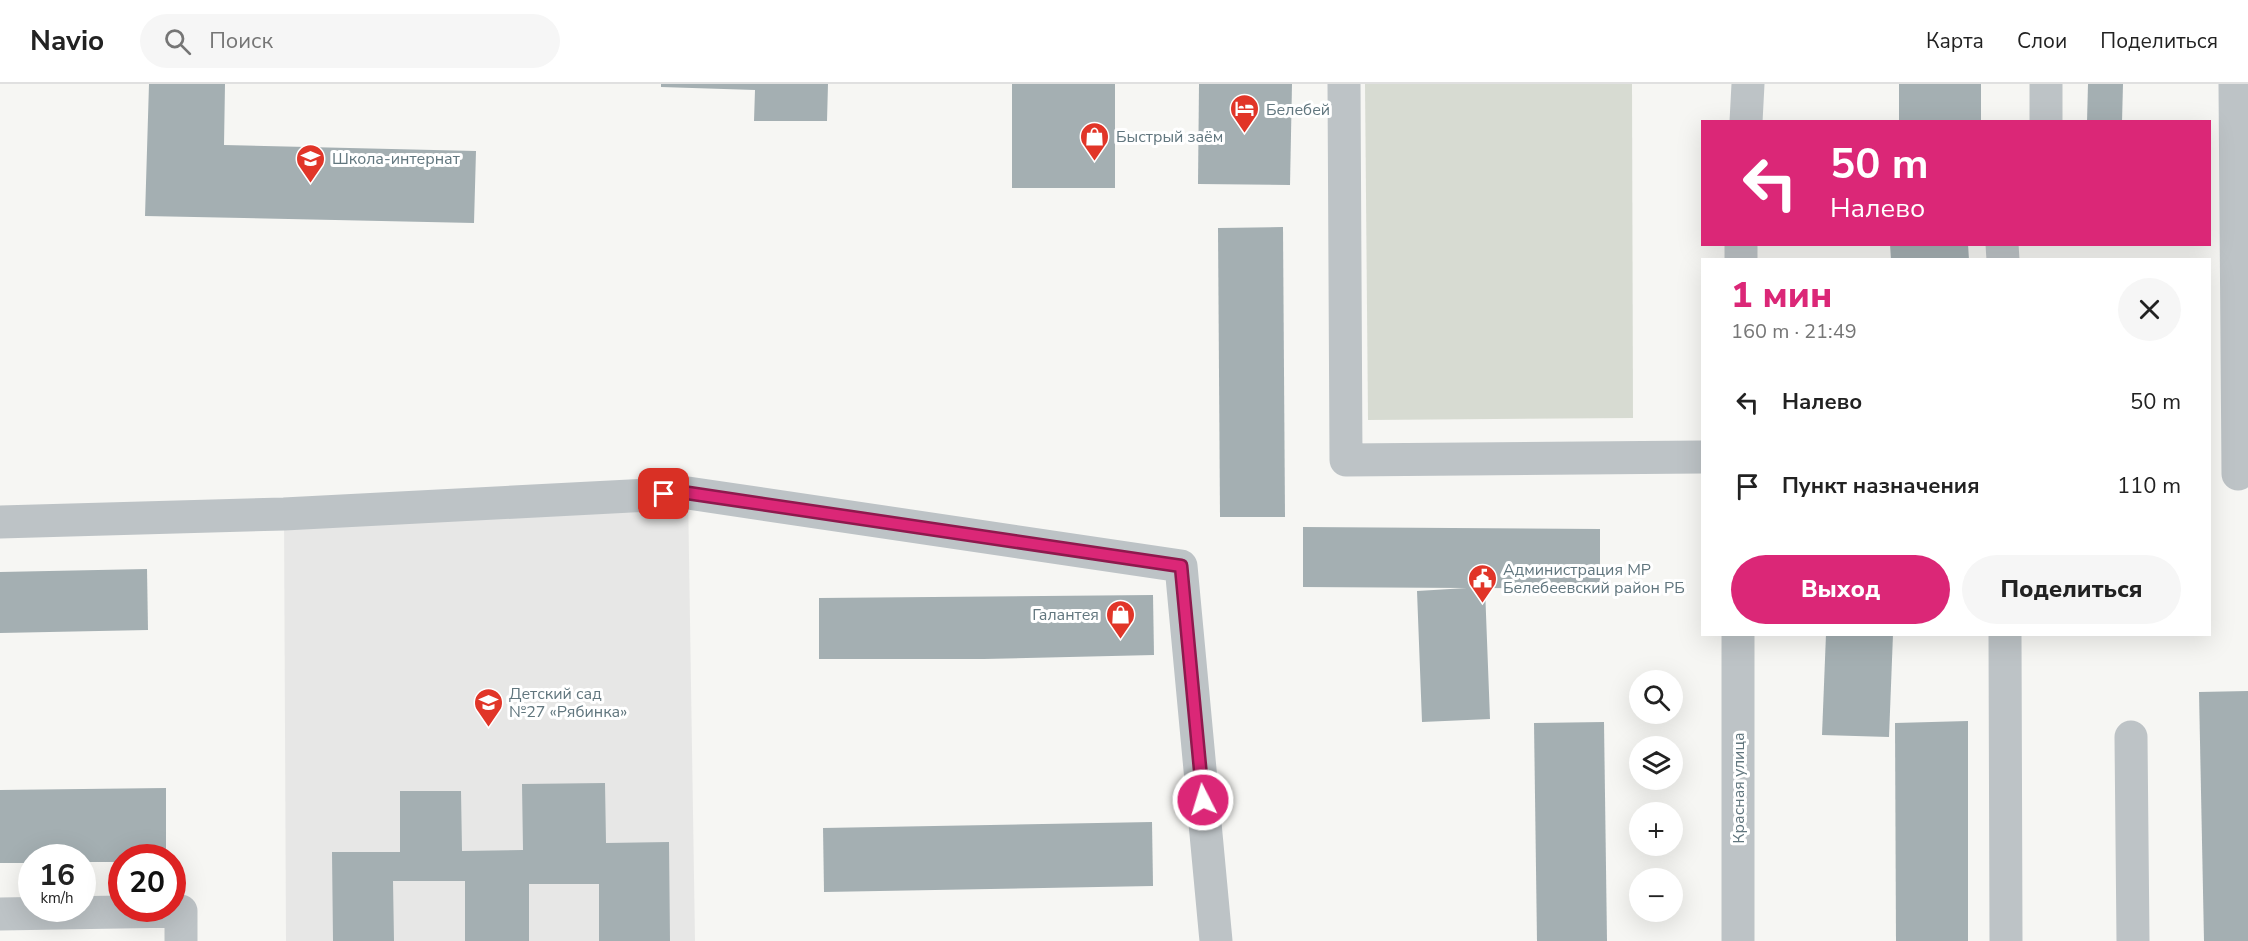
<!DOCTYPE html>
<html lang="ru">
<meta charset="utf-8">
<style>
:root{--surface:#fff;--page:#f6f6f6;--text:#222;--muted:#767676;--line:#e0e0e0;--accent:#db2777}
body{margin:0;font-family:"Nunito Sans",sans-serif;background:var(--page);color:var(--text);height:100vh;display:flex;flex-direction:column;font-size:22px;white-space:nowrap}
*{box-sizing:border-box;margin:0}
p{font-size:20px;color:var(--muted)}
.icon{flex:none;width:33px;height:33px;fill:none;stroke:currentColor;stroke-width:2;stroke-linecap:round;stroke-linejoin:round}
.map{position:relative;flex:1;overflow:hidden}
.details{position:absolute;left:1701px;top:174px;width:510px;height:378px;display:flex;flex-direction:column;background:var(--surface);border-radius:0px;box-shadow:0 6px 24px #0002}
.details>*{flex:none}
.hud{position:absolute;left:1701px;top:36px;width:510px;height:126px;border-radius:0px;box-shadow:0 6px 24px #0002;background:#db2777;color:#fff;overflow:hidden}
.tools{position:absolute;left:1629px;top:586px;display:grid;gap:12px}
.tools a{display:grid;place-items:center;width:54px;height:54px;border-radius:50%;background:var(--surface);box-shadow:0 6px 24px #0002;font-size:30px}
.speed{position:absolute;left:18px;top:760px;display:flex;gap:12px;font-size:30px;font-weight:700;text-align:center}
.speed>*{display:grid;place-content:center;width:78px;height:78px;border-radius:50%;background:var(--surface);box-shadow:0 6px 24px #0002;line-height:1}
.speed small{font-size:15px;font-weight:400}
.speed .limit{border:9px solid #d22;background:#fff;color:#111}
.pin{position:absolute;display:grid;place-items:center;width:51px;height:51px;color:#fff;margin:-26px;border-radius:12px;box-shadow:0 3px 9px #0006}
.me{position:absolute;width:66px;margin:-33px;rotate:355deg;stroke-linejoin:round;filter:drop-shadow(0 0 4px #0008)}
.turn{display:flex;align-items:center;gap:21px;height:126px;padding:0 30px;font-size:27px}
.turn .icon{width:78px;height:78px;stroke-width:2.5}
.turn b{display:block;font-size:42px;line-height:51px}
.round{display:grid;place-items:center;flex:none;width:63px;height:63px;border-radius:32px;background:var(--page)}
.head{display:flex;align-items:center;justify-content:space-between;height:102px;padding:0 30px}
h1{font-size:36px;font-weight:800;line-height:45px;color:var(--accent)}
.action{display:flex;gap:12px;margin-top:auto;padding:12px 30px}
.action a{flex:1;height:69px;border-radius:36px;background:var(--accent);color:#fff;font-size:24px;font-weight:800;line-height:69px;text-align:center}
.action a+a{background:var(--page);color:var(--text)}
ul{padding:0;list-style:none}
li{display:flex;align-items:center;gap:18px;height:84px;padding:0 30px}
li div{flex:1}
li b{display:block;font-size:22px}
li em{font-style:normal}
header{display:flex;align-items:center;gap:36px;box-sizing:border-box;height:84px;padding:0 30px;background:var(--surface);border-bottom:2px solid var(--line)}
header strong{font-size:28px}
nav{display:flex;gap:33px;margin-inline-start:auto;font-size:21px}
.search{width:420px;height:54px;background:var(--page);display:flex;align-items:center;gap:15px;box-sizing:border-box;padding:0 21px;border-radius:33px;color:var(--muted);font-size:22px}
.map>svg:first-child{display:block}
.built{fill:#e7e7e6}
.green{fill:#d7dbd2}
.building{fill:#a4afb2}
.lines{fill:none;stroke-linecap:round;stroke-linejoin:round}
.minor{stroke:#bdc3c6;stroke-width:33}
.route-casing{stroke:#8e194d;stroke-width:15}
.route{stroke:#db2777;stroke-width:10}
.labels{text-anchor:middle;stroke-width:6;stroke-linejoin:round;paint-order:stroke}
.poi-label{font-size:16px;fill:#61767e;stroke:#fff;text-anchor:start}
.street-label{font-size:16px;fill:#61767e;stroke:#fff}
</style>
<header>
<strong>Navio</strong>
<div class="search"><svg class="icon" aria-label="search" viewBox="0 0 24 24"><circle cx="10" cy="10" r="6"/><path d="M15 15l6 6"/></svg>Поиск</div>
<nav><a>Карта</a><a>Слои</a><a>Поделиться</a></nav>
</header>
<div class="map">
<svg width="2248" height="857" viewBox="0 0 2248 857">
<rect width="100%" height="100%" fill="#f6f6f3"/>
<polygon class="built" points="688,409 695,857 286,857 284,430"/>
<polygon class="green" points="1365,0 1632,0 1633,334 1368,336"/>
<g class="building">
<polygon points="149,0 225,0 224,61 476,67 474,139 145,132"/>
<polygon points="661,0 828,0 827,37 754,37 755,6 661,3"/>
<rect x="1012" y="0" width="103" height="104"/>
<polygon points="1199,0 1292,0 1290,101 1198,100"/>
<rect x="1899" y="0" width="82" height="38"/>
<polygon points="2088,0 2123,0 2122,38 2087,38"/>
<polygon points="1283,143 1285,433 1220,433 1218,144"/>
<polygon points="1890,160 1968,160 1969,176 1891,176"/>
<polygon points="1303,443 1600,445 1600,505 1485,504 1490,635 1422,638 1417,507 1467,504 1303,503"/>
<polygon points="147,485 148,546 0,549 0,488"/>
<polygon points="1153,511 1154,571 984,575 819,575 819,514"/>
<polygon points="1826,550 1893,550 1889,653 1822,651"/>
<polygon points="2248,607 2248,857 2204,857 2199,608"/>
<polygon points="1968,637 1968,857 1896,857 1895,639"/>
<polygon points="1604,638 1607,857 1537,857 1534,639"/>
<polygon points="605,699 606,759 669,758 670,857 599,857 599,800 529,800 529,857 465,857 465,797 393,797 394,857 333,857 332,768 400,768 400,707 461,707 462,767 523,766 522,700"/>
<polygon points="166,704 166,774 122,774 122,778 82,778 82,774 32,774 32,779 0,779 0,706"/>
<polygon points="1152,738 1153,802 824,808 823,744"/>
</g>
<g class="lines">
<g class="minor">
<polyline points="1344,0 1346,376 1702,373"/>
<polyline points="2046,0 2046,38"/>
<polyline points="2235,0 2238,390"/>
<polyline points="1746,38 1748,0"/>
<polyline points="2002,160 2003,176"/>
<polyline points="1741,176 1741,160"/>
<polyline points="0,438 284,430 688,409 1181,482 1216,857"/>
<polyline points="2005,550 2006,857"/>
<polyline points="2131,653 2133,857"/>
<polyline points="0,830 181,827 181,857"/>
<polyline points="1738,857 1738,550"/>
</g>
</g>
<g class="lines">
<defs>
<polyline id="route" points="664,410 688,409 1181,482 1203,716"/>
</defs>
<use href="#route" class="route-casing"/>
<use href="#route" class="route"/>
</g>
<defs>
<symbol id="hotel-pin" viewBox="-11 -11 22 30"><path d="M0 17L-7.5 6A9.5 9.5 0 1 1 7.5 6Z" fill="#e13528" stroke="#fff"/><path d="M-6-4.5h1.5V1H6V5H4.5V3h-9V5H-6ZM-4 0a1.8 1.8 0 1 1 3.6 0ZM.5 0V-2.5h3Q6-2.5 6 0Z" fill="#fff"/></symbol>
<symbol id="shop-pin" viewBox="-11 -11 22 30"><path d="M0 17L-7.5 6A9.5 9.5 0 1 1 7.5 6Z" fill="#e13528" stroke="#fff"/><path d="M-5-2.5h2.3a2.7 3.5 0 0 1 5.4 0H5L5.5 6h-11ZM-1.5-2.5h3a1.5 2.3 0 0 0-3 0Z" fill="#fff"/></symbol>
<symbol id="school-pin" viewBox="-11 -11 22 30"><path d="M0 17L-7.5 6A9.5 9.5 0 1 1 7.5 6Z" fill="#e13528" stroke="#fff"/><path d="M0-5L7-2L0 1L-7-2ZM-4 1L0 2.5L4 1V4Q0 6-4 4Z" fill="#fff"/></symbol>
<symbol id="civic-pin" viewBox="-11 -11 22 30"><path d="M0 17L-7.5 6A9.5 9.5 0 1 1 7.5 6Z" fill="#e13528" stroke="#fff"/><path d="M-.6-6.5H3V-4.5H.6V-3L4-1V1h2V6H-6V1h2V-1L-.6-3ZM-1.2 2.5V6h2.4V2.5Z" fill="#fff"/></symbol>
</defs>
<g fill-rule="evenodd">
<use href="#hotel-pin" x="1228" y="8" width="33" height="45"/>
<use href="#shop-pin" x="1078" y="36" width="33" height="45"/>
<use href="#school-pin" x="294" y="58" width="33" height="45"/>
<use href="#civic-pin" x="1466" y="478" width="33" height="45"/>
<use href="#shop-pin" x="1104" y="514" width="33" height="45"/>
<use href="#school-pin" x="472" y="602" width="33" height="45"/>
</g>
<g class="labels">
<g class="poi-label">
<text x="1266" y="31">Белебей</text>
<text x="1116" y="58">Быстрый заём</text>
<text x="332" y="80">Школа-интернат</text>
<text x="1503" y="491">Администрация МР<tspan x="1503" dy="18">Белебеевский район РБ</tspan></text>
<text x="1099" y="536" text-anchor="end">Галантея</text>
<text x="509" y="615">Детский сад<tspan x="509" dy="18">№27 «Рябинка»</tspan></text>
</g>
<g class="street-label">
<text transform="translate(1738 704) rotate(-90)" y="6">Красная улица</text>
</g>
</g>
</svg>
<div class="tools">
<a><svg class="icon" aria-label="search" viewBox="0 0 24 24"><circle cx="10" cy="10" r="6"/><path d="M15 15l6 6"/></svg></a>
<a><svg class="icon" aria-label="layers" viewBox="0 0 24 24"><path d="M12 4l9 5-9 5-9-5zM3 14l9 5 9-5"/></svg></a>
<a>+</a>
<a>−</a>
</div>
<div class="speed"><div>16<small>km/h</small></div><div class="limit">20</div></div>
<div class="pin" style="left:664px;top:410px;background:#d93025"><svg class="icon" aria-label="arrive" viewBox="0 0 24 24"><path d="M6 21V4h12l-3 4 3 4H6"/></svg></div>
<svg class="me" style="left:1203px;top:716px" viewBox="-20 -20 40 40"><circle r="17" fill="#db2777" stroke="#fff" stroke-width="3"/><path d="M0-11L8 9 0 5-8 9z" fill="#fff"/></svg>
<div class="hud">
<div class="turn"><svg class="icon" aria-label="left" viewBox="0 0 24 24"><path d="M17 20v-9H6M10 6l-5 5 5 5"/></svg><div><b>50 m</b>Налево</div></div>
</div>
<section class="details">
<div class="head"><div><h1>1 мин</h1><p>160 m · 21:49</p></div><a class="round"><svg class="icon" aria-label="close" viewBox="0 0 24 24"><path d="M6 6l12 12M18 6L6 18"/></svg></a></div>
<ul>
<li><svg class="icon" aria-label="left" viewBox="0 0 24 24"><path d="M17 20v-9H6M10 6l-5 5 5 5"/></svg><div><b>Налево</b></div><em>50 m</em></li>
<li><svg class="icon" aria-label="arrive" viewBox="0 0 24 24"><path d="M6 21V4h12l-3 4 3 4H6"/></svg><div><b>Пункт назначения</b></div><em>110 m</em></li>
</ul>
<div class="action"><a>Выход</a><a>Поделиться</a></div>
</section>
</div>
